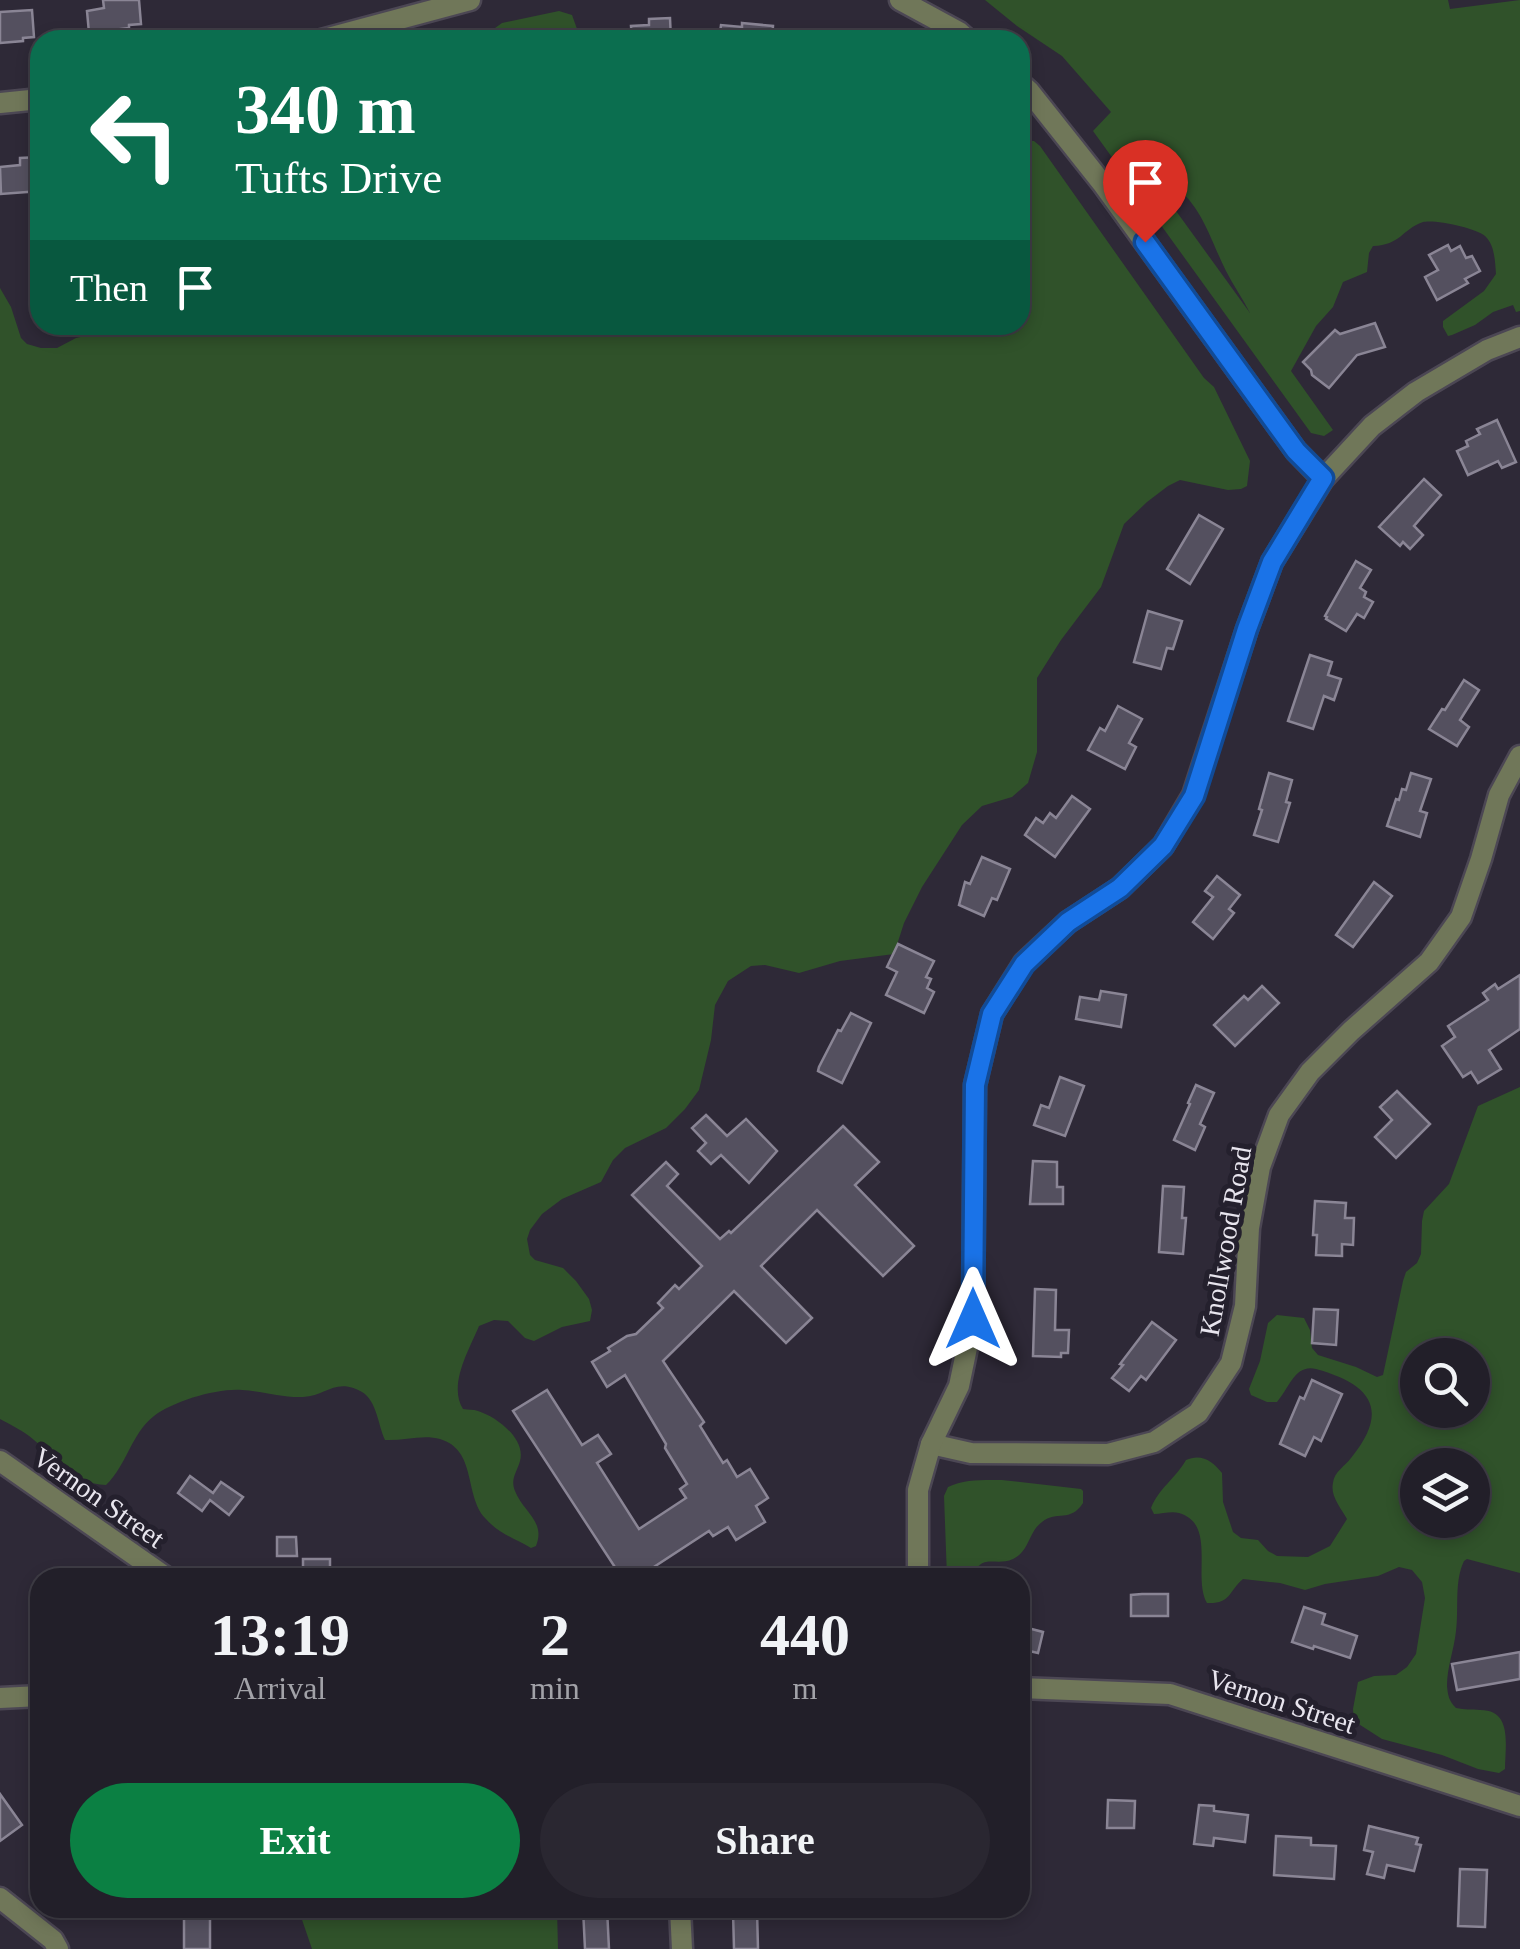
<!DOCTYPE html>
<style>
:root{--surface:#221f29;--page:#2a2731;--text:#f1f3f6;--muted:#a2a2a8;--line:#3f3d46;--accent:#0b8043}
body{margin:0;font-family:Georgia,serif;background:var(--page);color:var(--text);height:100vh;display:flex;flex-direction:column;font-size:38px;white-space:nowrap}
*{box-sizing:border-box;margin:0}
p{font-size:32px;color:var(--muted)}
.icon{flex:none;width:55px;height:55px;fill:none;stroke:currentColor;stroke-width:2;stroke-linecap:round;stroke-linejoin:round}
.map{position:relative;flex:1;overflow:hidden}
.panel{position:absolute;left:30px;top:1568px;width:1000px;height:350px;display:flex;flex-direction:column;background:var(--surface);border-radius:30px;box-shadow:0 5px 15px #0003,0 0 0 2px var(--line)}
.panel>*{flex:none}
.hud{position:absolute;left:30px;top:30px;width:1000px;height:305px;border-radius:30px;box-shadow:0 5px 15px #0003,0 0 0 2px var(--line);background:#0b6e4f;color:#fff;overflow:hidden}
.fabs{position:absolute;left:1400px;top:1338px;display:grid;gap:20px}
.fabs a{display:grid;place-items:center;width:90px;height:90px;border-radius:50%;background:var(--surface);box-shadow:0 5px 15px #0003,0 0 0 2px var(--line);font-size:50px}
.pin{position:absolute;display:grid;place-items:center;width:85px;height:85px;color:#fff;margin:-102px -42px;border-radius:50% 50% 50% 0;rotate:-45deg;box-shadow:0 0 10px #0007}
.pin .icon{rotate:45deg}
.me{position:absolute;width:110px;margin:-55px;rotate:0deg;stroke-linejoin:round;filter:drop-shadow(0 0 8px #0008)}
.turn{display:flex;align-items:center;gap:35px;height:210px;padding:0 40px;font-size:45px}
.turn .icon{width:130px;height:130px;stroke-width:2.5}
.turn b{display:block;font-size:70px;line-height:85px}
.then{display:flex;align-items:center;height:95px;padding:0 40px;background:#0003;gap:20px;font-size:38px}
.eta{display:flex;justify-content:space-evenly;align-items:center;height:170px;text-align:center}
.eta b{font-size:60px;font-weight:700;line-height:70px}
.action{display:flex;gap:20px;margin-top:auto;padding:20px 40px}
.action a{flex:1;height:115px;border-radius:60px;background:var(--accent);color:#fff;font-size:40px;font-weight:700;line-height:115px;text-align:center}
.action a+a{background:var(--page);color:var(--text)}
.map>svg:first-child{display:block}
.green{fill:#30522a;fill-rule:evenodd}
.building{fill:#54505f;stroke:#8a8595;stroke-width:2.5}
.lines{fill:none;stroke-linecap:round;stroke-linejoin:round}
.minor-casing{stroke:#4c4754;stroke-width:25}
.minor{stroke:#707759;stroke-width:20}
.route-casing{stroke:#114b97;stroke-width:25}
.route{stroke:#1a73e8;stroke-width:18}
.labels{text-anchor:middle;stroke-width:10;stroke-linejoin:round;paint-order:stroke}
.street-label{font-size:28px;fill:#e8e5ee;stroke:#24202d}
</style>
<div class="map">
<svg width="1520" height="1949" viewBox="0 0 1520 1949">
<rect width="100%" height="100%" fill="#2e2937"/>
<g class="green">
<path d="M985,0H1448L1450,9L1520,0V311L1516,312L1513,305L1493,312L1475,325L1452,335L1448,336L1443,327V321L1484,291L1496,274C1495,262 1495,245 1485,236C1477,228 1434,219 1423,222C1401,230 1401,245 1373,246L1369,253L1367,272L1343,282L1333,307L1316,326L1291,371L1333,430L1324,436L1311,433L1093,131L1111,112L1062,56L1017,26ZM1177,188C1203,209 1211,241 1226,271C1233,285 1243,299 1250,313L1171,204Z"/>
<polygon points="559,11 572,15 581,40 491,40 495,28 502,23"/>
<path d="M1020,140L1034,141L1040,146L1204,378L1214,387L1250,461L1247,486L1241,489L1228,490L1180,480L1168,486L1147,502L1124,524L1101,587L1061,640L1037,678V752L1028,783L1012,797L982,806L962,825L922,887L904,923L894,954L840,961L799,973L765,965L751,966L728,981L715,1005L711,1040L699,1090L685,1109L666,1128L625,1148L613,1160L601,1182L562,1199L542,1214L530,1230L527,1239L530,1255L535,1260L563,1268L576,1281L589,1299L592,1310L590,1321L562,1327L534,1341L525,1338L508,1321L494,1320L479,1326C469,1350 448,1385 463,1409C468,1410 473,1409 478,1411C497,1417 526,1439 520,1461C517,1472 510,1479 515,1491C523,1512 546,1521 536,1546L531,1548C514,1538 499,1534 485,1518C464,1495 477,1450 440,1439C423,1434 403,1441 385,1440C378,1425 377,1401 362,1392C335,1377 327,1396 303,1397C283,1398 262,1391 242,1390C217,1388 174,1401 154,1416C131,1434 127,1465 106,1485C73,1484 57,1460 34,1440C24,1431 11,1425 0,1419V288L11,307L21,338L27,344L41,348H57L76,338L90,335L152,333L193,325H1020Z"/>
<path d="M1520,1087V1573L1467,1559L1464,1561C1454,1582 1459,1608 1456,1631C1454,1650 1447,1667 1447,1686C1448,1696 1449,1701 1456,1708C1465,1710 1471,1709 1480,1710C1513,1710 1505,1746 1505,1769L1499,1773L1478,1769L1442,1755L1382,1739L1354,1721L1353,1709L1358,1682L1374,1676L1396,1675L1407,1667L1416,1654L1425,1598L1422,1582L1412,1570L1399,1567L1378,1576L1325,1584L1305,1590L1280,1583L1243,1579C1228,1592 1231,1604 1207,1603C1192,1577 1217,1524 1179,1513C1171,1511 1162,1514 1154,1514L1151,1508C1159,1488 1175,1479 1186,1460C1201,1453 1213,1461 1222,1473L1223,1502L1233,1532L1241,1538L1258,1540L1268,1551L1277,1556L1308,1557L1330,1546L1347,1519C1341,1508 1330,1496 1333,1483C1334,1472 1345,1466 1351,1458C1391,1409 1370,1384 1316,1369C1295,1364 1290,1387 1277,1402H1267L1251,1395L1249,1389L1260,1361L1268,1323L1277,1315L1304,1318L1310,1330L1312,1348L1318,1355L1356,1367L1377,1377L1383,1375L1403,1281L1406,1272L1417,1263L1421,1254L1422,1221L1424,1211L1449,1184L1478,1106ZM1418,1355H1472V1410H1418ZM1418,1465H1472V1520H1418Z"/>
<path d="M1002,1480L1081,1489L1083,1491V1503C1070,1523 1057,1510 1042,1522C1028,1532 1030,1551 1013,1559C995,1567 981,1552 973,1577H947L944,1496L948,1487C964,1479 984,1480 1002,1480Z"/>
<polygon points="298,1908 557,1908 558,1949 312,1949"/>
</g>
<g class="building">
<polygon points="103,0 139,0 141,24 129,25 129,28 89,33 87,11 104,8"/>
<polygon points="32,10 34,37 23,38 23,41 0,43 0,12"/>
<polygon points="670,18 671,40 632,40 631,26 649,25 649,19"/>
<polygon points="742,23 773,26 772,40 719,40 721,25 742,27"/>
<polygon points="40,157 40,191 1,194 0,167 20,165 20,158"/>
<polygon points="1448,245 1451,251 1460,246 1466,258 1472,256 1480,271 1465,279 1468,283 1437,300 1425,277 1438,270 1429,255"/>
<polygon points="1375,323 1385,347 1357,355 1329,388 1312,375 1311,370 1303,362 1335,330 1340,334"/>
<polygon points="1497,420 1516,462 1502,468 1498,461 1468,475 1457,451 1468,446 1466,441 1480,434 1477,429"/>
<polygon points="1424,479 1441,495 1414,526 1423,535 1410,549 1403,542 1400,546 1379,527"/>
<polygon points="1199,515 1223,529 1190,584 1167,569"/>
<polygon points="1356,561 1371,570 1360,588 1366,592 1364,597 1373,602 1364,618 1357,614 1346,631 1326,619 1327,617 1325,616"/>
<polygon points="1148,611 1182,621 1173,649 1167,648 1161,669 1134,662"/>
<polygon points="1310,655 1332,662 1328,675 1341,679 1334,700 1324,696 1313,729 1288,721"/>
<polygon points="1464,680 1479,690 1460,720 1469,727 1457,746 1429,729 1442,709 1445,710"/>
<polygon points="1118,706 1142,719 1129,743 1136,747 1125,769 1088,750 1100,728 1105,731"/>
<polygon points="1269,773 1292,780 1286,802 1290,803 1278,842 1254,835 1262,810 1259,809"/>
<polygon points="1411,773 1431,779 1420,811 1427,813 1420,837 1387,826 1396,799 1399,800 1402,789 1406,790"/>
<polygon points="1072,796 1090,809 1055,857 1025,835 1036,818 1043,823 1050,813 1056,818"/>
<polygon points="982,857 1010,869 997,900 992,898 984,916 959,905 965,882 970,884"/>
<polygon points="1217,876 1240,895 1229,909 1234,913 1213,939 1193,922 1213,897 1205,891"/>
<polygon points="1374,882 1392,896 1353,947 1336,935"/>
<polygon points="898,944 934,961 926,977 931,979 927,988 934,992 924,1013 886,995 897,972 887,967"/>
<polygon points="1520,975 1520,1029 1489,1050 1501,1069 1478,1083 1471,1072 1463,1077 1442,1046 1455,1037 1448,1026 1488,1000 1483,993 1495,984 1498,989"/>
<polygon points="1262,986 1279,1003 1235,1046 1214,1025 1244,996 1248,1000"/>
<polygon points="1101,991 1126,995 1121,1027 1076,1019 1080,997 1099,1000"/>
<polygon points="851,1013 871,1023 842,1083 818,1071 819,1067 838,1030 841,1031"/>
<polygon points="1060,1077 1084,1086 1065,1136 1034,1125 1041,1105 1049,1108"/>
<polygon points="1196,1085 1214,1093 1200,1124 1205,1127 1195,1150 1174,1140 1190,1104 1188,1103"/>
<polygon points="1397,1091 1430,1124 1396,1158 1375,1137 1392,1120 1380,1107"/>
<polygon points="706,1115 727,1136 746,1119 777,1151 749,1183 721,1155 711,1164 698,1151 706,1143 692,1128"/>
<polygon points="843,1126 879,1162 855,1185 914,1246 883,1276 817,1210 761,1266 812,1318 786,1343 734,1291 663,1361 704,1422 700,1426 723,1463 727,1460 737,1477 750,1469 768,1498 756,1506 765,1522 736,1540 728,1527 713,1536 709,1531 637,1578 622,1578 513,1411 547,1390 582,1445 598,1435 611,1454 597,1463 639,1529 686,1498 680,1489 687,1484 665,1448 666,1444 625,1375 607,1387 592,1362 610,1351 608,1348 627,1336 636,1334 663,1308 658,1303 675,1285 679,1289 702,1266 632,1195 666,1162 678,1174 667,1186 720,1239 729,1231 731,1233"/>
<polygon points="1033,1161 1057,1162 1057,1187 1063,1187 1063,1204 1030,1204"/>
<polygon points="1163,1186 1184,1187 1182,1218 1186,1218 1183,1254 1159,1252"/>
<polygon points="1315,1201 1346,1203 1345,1218 1354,1218 1353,1245 1342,1244 1342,1256 1316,1255 1317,1235 1313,1235"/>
<polygon points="1035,1289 1056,1290 1055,1330 1069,1330 1068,1353 1061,1353 1061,1357 1033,1356"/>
<polygon points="1314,1309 1338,1310 1336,1345 1312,1343"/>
<polygon points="1152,1322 1176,1340 1146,1380 1141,1376 1129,1391 1112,1378 1123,1365 1120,1364"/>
<polygon points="1312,1380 1342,1394 1321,1441 1314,1437 1305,1456 1280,1444 1300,1397 1304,1399"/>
<polygon points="190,1476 213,1493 221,1482 243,1497 229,1515 210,1500 202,1511 178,1493"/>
<polygon points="277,1537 296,1537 297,1556 277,1556"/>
<rect x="303" y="1559" width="27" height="19"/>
<polygon points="1142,1594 1168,1594 1168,1616 1131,1616 1131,1595"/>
<polygon points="1304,1607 1325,1614 1322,1624 1357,1636 1350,1658 1314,1646 1313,1649 1292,1642"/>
<polygon points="1020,1626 1043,1632 1038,1653 1020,1649"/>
<polygon points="1520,1652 1520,1679 1457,1690 1452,1664"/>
<polygon points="0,1794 22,1825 0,1841"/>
<polygon points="1108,1800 1135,1801 1134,1828 1107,1828"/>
<polygon points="1199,1805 1214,1806 1214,1811 1248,1815 1245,1842 1214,1838 1213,1846 1194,1844"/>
<polygon points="1369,1826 1418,1838 1416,1844 1421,1845 1414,1871 1387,1865 1384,1878 1367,1874 1373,1852 1364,1850"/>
<polygon points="1276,1836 1311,1838 1311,1845 1336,1846 1334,1879 1274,1875"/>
<polygon points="1460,1869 1487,1870 1485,1927 1458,1926"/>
<polygon points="583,1908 607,1908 609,1949 585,1949"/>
<polygon points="757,1910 758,1949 734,1949 733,1911"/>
<rect x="184" y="1917" width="26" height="32"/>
</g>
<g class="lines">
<defs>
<g id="minor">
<polyline points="900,0 959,32 968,40"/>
<polyline points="321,40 470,0"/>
<polyline points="1020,83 1029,91 1102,183 1296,451 1323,479"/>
<polyline points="0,103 40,99"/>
<polyline points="931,1444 971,1453 1108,1454 1154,1442 1198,1413 1231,1363 1245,1306 1249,1228 1260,1167 1279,1115 1310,1072 1351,1031 1429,962 1461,917 1481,859 1499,795 1520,756"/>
<polyline points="0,1461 167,1578"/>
<polyline points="918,1578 918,1490 931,1444 959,1386 973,1319 975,1085 992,1014 1024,963 1068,922 1120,888 1163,846 1193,795 1247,629 1272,562 1323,479 1372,426 1416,392 1487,350 1520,337"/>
<polyline points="1020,1688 1170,1694 1520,1806"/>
<polyline points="0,1698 40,1696"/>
<polyline points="0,1898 53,1940 58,1949"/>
<polyline points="680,1908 682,1949"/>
</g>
</defs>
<use href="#minor" class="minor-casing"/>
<use href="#minor" class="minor"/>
</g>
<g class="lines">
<defs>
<polyline id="route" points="973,1319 975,1085 992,1014 1024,964 1068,922 1120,888 1163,846 1194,796 1247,629 1272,562 1323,478 1296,451 1145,242"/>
</defs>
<use href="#route" class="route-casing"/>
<use href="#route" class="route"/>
</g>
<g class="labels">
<g class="street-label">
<text transform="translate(1225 1241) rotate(-80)" y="10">Knollwood Road</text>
<text transform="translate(99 1497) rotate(35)" y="10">Vernon Street</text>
<text transform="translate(1282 1701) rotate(18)" y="10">Vernon Street</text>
</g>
</g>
</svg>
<div class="fabs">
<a><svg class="icon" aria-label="search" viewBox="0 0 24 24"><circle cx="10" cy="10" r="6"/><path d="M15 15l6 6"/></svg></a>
<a><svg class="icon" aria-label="layers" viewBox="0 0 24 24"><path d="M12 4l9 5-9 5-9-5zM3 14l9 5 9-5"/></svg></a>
</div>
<div class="pin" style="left:1145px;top:242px;background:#d93025"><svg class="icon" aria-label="arrive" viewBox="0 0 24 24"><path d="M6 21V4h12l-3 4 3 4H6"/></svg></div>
<svg class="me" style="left:973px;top:1319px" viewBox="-20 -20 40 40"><path d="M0-17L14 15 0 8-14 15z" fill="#1a73e8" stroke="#fff" stroke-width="4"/></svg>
<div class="hud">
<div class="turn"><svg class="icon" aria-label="left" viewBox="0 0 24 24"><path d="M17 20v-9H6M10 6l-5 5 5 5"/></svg><div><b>340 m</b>Tufts Drive</div></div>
<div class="then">Then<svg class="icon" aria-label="arrive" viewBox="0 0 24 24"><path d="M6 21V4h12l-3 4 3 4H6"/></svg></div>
</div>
<section class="panel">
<div class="eta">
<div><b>13:19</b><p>Arrival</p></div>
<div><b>2</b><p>min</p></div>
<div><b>440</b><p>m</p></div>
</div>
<div class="action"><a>Exit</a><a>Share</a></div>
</section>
</div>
